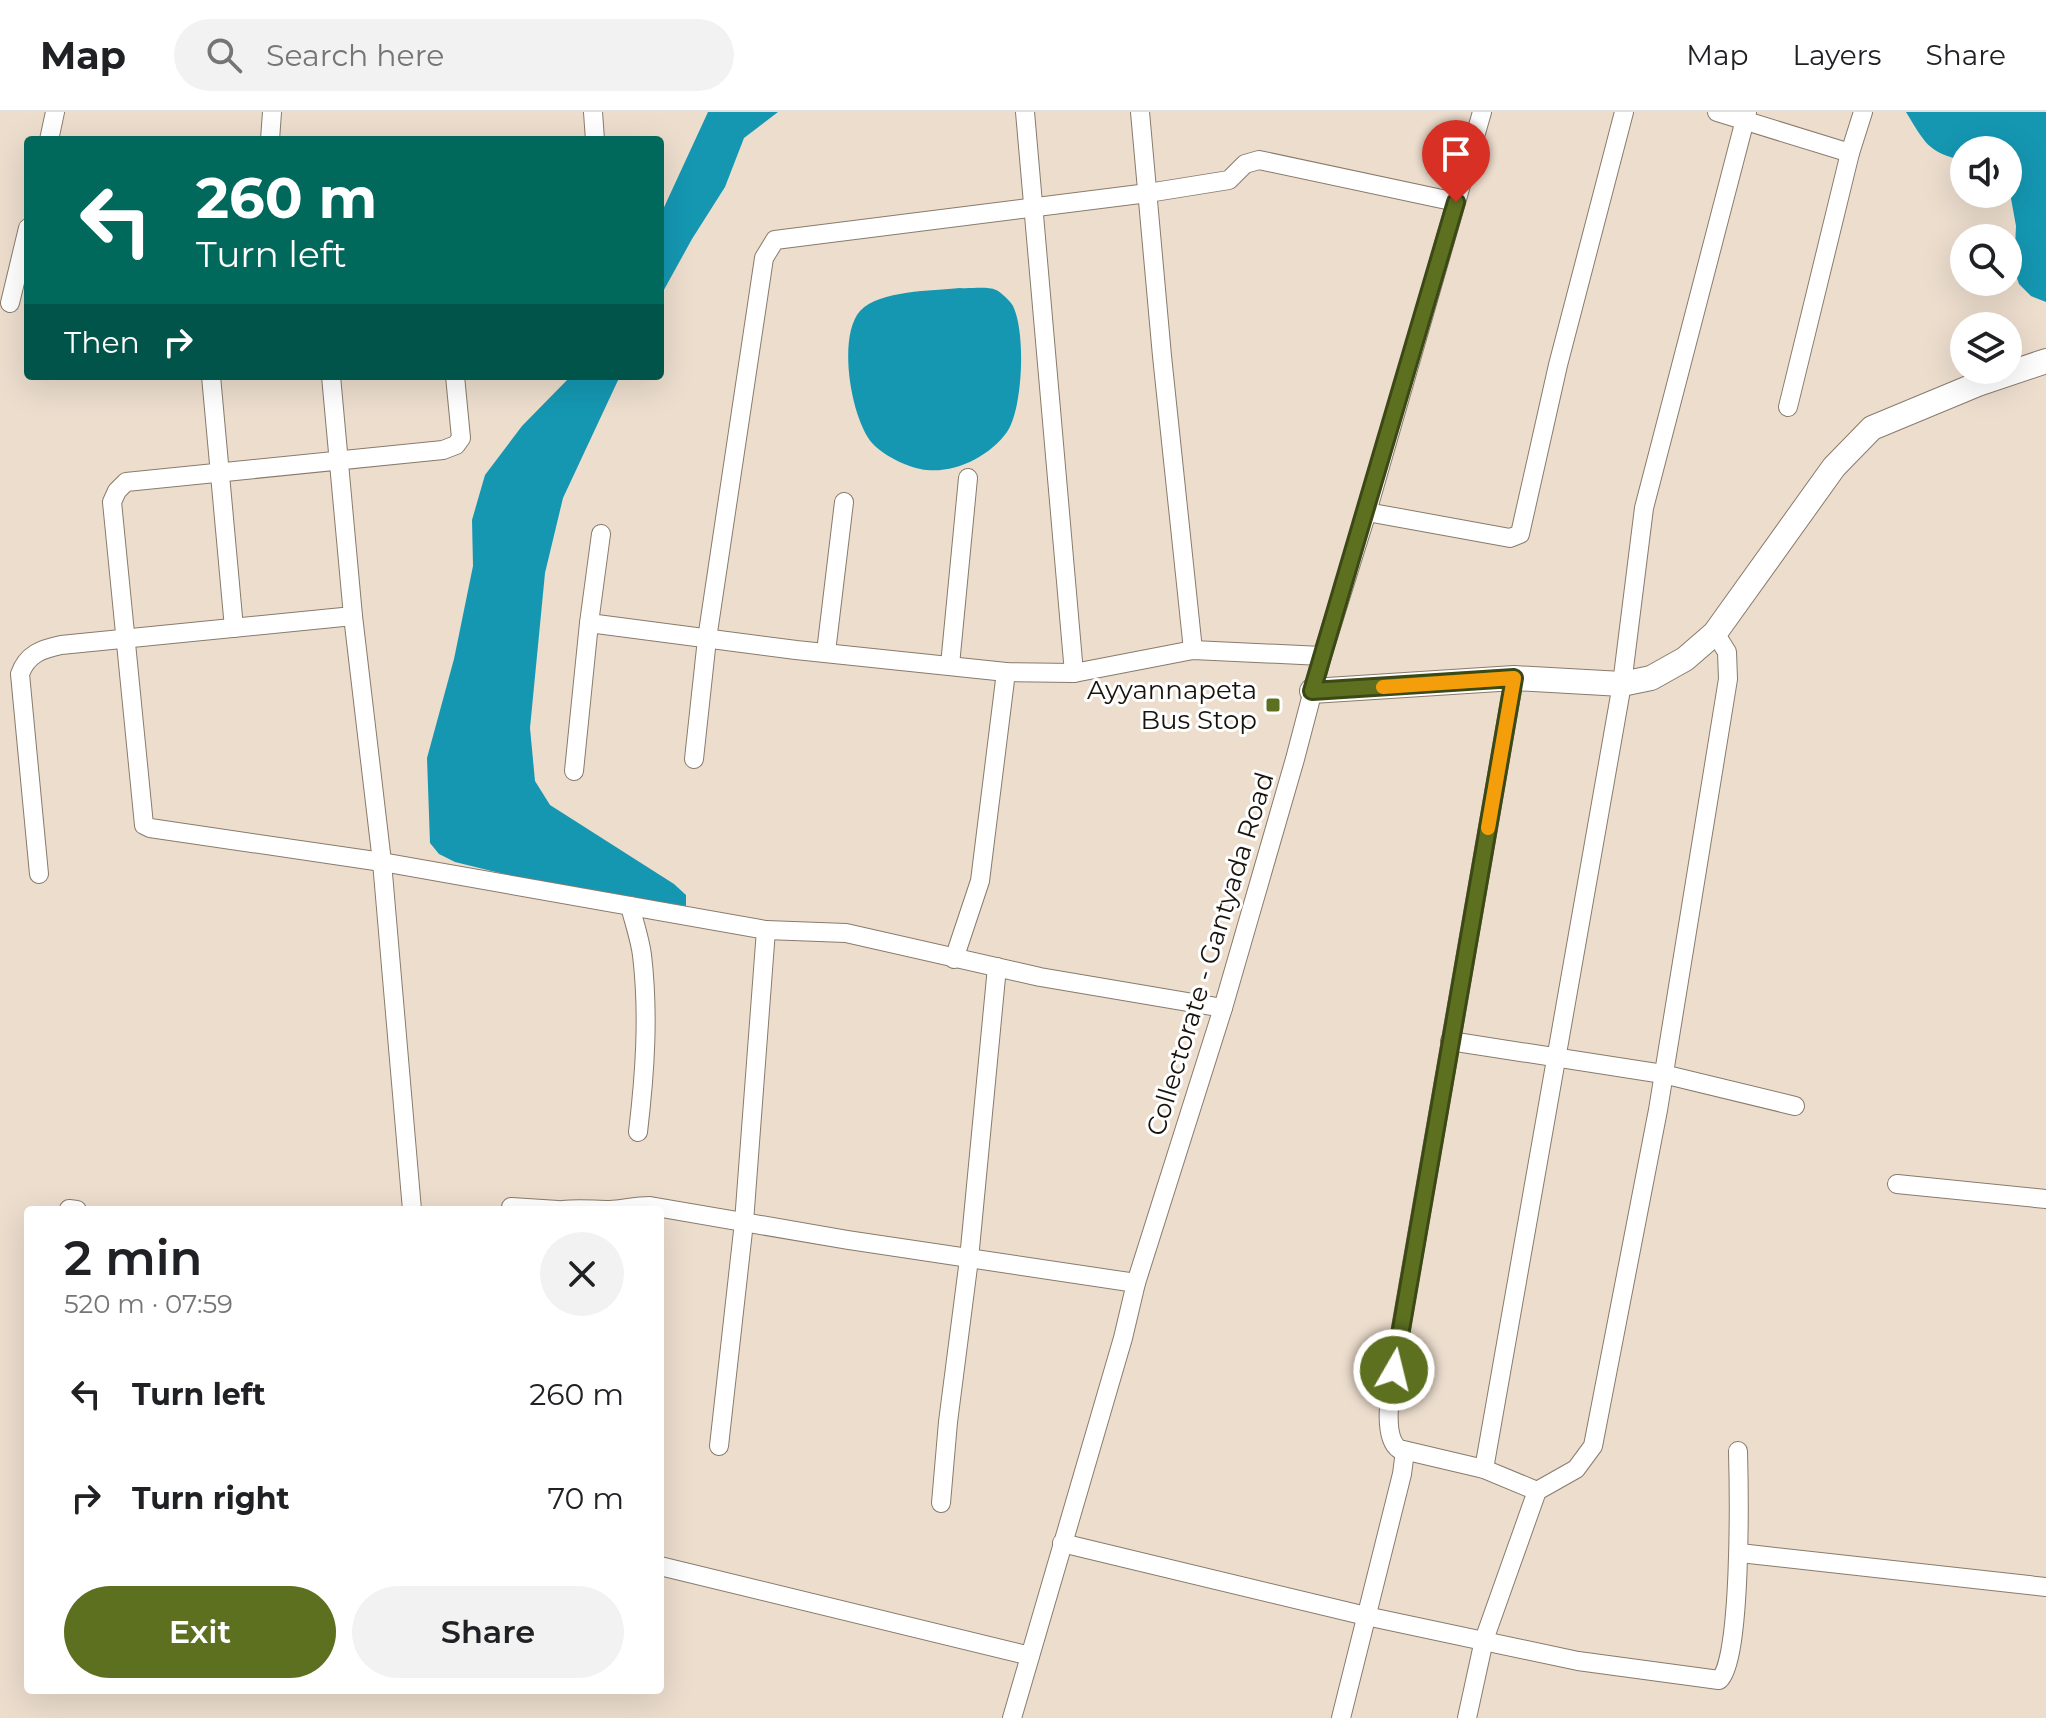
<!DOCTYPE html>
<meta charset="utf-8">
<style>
:root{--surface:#fff;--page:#f2f2f2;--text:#202124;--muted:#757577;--line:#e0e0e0;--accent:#5c7020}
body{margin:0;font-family:Montserrat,sans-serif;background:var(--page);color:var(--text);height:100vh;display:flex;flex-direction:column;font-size:30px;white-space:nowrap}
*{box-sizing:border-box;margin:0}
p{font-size:26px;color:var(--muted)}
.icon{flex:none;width:44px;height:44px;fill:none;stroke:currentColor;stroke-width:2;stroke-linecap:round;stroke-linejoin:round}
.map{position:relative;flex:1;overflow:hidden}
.sheet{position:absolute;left:24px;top:1094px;width:640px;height:488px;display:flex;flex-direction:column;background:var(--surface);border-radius:8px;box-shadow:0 8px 32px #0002}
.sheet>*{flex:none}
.top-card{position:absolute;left:24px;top:24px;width:640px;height:244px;border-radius:8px;box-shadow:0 8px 32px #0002;background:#00695c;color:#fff;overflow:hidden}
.buttons{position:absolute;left:1950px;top:24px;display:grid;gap:16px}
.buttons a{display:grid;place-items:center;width:72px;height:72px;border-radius:50%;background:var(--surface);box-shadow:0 8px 32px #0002;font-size:40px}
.pin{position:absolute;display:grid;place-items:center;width:68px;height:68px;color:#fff;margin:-82px -34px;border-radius:50% 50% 50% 0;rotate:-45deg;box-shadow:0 0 8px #0007}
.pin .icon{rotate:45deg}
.me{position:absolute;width:88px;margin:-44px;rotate:8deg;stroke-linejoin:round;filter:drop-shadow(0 0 6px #0008)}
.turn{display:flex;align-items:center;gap:28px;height:168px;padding:0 40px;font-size:36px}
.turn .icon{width:104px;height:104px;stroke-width:2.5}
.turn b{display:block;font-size:56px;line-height:68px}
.then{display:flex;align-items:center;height:76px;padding:0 40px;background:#0003;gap:16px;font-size:30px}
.round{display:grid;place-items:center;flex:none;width:84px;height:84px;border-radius:42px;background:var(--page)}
.overview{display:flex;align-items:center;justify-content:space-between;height:136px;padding:0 40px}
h1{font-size:48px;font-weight:600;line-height:60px}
.cta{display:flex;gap:16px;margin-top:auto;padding:16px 40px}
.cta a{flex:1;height:92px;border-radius:48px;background:var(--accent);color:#fff;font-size:32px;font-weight:600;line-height:92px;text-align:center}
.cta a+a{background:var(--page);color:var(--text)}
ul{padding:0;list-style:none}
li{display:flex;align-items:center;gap:24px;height:104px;padding:0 40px}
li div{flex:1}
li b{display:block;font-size:30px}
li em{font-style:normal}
header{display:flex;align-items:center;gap:48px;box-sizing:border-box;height:112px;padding:0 40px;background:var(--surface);border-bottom:2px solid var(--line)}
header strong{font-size:38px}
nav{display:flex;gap:44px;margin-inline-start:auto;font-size:28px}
.search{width:560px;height:72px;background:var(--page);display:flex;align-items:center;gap:20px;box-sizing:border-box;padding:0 28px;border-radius:44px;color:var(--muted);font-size:30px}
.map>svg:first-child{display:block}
.water{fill:#1597b2}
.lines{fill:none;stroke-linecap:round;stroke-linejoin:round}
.minor-casing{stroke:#897b6c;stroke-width:20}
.major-casing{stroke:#897b6c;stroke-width:26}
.minor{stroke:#fff;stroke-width:18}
.major{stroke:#fff;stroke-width:24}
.route-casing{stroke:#3c4915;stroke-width:20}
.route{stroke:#5c7020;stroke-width:14}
.slow{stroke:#f59e0b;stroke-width:14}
.poi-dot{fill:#5c7020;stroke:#fff;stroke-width:3}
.labels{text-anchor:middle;stroke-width:6;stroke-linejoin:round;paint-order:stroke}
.poi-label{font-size:26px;fill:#18130d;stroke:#fff;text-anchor:end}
.street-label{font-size:26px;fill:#18130d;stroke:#fff}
</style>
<header>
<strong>Map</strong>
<div class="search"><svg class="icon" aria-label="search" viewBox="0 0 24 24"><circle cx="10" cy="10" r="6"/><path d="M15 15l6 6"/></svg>Search here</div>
<nav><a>Map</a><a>Layers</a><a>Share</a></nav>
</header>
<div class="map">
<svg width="2046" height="1606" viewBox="0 0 2046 1606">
<rect width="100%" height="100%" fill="#ecddcd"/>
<g class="water">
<polygon points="708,0 778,0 744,26 725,75 692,127 660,185 660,104"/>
<path d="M1906,0H2046V190L2031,184L2019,172L2014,157L2016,114L2008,70V38H1964V48C1928,42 1924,29 1906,0Z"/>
<path d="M960,176C970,177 987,174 996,178C1001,180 1011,190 1013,194C1026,221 1023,296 1007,320C990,344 956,361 927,358C911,357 884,344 873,332C851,308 837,225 860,199C880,178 932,179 960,176Z"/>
<polygon points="571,264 620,264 563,386 545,461 530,616 535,669 550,693 674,772 686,783 686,794 548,773 455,750 439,742 430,731 427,646 454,547 473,454 472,408 485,363 522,314"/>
</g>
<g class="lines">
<defs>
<g id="minor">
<polyline points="593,0 595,28"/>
<polyline points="1025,0 1074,561"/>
<polyline points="1140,0 1162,244 1193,538"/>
<polyline points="1717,0 1850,41"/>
<polyline points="49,28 55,0"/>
<polyline points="270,28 272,0"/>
<polyline points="10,191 28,116"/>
<polyline points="211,264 234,516"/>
<polyline points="331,264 353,504 382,750 412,1098"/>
<polyline points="455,264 461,326 456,333 443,338 126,370 117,379 112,390 144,713 150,716 382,750 766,818 846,821 1040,865 1223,896"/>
<polyline points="1788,295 1850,41 1863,0"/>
<polyline points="1367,400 1510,426 1520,422 1558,253 1624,0"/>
<polyline points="589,511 796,538 1006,560 1074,561 1193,538 1322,544"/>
<polyline points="826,540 844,390"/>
<polyline points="950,553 968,366"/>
<path d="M1514,566L1398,1233C1395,1257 1378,1322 1399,1337L1484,1357L1537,1379"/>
<polyline points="694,647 707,527 764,146 775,128 1148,81 1229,68 1245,52 1259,48 1456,90"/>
<polyline points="574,659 589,511 601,422"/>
<path d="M39,762L20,562C27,542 42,537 61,533L353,504"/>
<path d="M630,794C634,810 640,827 642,843C649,902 645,961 638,1020"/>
<polyline points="954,847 980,769 1006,560"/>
<polyline points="1450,929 1663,962 1795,994"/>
<polyline points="1897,1072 2046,1087"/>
<polyline points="511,1095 558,1098"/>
<polyline points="69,1097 77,1098"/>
<path d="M563,1098C579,1096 594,1098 610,1098C624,1097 636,1094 650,1094L848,1128L1136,1171"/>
<polyline points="719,1334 744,1110 766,818"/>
<polyline points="1484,1357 1622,572 1644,396 1747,0"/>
<polyline points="941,1391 948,1310 969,1147 997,855"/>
<path d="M1062,1431L1366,1504L1578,1549L1719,1568C1742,1550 1739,1375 1738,1339"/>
<polyline points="1740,1441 2046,1475"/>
<polyline points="660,1454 1030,1544"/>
<polyline points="1012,1606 1123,1226 1136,1171 1223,896 1295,647 1322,544 1367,400 1482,0"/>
<polyline points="1341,1606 1402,1362 1405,1339"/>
<polyline points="1467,1606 1484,1528 1537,1379 1576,1357 1593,1334 1658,998 1728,567 1727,540 1715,521"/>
</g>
<polyline id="major" points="1312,579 1514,566 1622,572 1651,566 1685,547 1715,521 1834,355 1872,316 1978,272 2046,249"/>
</defs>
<use href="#minor" class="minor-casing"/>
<use href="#major" class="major-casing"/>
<use href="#minor" class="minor"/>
<use href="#major" class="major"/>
</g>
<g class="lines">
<defs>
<polyline id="route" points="1394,1258 1514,566 1312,579 1456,90"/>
</defs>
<use href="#route" class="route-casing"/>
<use href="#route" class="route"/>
<polyline class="slow" points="1383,575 1514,566 1488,716"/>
</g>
<rect class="poi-dot" x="1265" y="585" width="16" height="16" rx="4"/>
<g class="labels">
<g class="poi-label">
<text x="1257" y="587">Ayyannapeta<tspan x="1257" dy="30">Bus Stop</tspan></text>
</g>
<g class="street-label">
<text transform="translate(1210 842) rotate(-73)" y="9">Collectorate - Gantyada Road</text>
</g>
</g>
</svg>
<div class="buttons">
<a><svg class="icon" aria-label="sound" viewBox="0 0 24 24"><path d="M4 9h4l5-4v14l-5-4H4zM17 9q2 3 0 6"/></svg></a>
<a><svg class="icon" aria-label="search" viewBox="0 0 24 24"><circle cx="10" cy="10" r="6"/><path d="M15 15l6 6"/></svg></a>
<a><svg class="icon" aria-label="layers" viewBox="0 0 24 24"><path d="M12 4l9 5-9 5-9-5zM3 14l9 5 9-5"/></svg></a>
</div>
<div class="pin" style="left:1456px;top:90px;background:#d93025"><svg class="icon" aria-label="arrive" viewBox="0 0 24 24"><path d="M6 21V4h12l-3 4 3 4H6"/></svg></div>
<svg class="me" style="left:1394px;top:1258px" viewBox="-20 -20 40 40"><circle r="17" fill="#5c7020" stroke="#fff" stroke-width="3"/><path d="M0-11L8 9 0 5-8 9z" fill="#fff"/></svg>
<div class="top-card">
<div class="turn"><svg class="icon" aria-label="left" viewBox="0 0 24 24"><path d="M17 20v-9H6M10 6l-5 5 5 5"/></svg><div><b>260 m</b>Turn left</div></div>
<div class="then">Then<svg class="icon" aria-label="right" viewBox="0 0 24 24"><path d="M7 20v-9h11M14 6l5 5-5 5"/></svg></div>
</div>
<section class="sheet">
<div class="overview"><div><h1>2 min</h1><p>520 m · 07:59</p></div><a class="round"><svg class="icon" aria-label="close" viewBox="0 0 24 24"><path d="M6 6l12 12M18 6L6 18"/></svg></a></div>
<ul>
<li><svg class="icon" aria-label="left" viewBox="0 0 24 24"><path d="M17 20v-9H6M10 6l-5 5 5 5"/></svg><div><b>Turn left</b></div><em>260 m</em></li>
<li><svg class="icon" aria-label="right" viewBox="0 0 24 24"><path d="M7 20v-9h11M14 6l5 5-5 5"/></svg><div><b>Turn right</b></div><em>70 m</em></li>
</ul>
<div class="cta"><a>Exit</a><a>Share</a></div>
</section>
</div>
